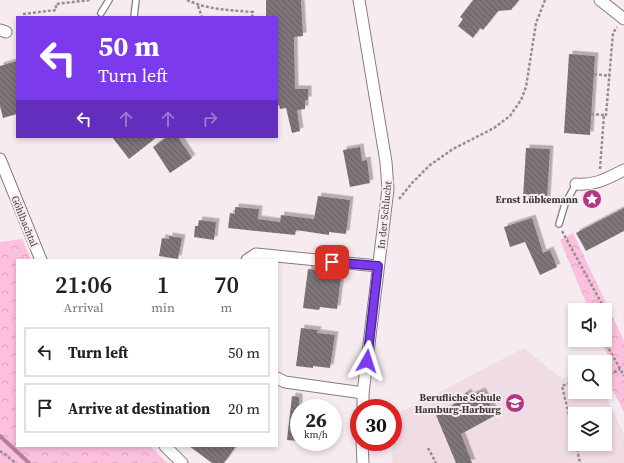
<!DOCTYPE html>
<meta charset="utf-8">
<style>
:root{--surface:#fff;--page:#f2f2f2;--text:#222;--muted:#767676;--line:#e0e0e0}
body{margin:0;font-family:"Source Serif 4",serif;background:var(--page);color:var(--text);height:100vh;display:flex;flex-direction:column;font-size:15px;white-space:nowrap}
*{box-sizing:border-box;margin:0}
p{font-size:13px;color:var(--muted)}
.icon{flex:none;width:22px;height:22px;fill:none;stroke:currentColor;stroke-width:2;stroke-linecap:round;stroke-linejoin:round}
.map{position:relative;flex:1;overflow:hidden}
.panel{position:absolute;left:16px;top:259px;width:262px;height:188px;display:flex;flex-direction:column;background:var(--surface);border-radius:0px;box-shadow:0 2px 6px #0003}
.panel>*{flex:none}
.guide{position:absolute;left:16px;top:16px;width:262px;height:122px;border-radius:0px;box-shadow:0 2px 6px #0003;background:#7c3aed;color:#fff;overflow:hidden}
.tools{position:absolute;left:568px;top:303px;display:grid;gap:8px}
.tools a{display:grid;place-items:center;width:44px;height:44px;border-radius:0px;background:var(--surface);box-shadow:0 2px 6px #0003;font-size:20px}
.speed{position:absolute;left:290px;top:399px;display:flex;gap:8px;font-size:20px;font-weight:700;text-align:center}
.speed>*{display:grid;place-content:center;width:52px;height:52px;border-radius:50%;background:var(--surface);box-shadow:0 2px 6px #0003;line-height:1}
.speed small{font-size:10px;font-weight:400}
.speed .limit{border:6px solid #d22;background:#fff;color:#111}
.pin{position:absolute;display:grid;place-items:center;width:34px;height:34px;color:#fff;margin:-17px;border-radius:8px;box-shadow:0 2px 6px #0006}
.me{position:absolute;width:44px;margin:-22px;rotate:6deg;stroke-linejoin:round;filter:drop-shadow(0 0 3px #0008)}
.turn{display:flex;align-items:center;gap:14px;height:84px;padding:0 16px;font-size:18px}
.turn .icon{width:52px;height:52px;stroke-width:2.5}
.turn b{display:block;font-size:28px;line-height:34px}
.lanes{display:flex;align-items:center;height:38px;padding:0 16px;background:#0003;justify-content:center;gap:20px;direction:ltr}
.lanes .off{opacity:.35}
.eta{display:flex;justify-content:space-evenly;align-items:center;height:68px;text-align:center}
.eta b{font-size:24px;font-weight:600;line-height:28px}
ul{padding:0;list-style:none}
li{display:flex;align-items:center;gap:12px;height:50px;margin:0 8px 6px;padding:0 8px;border:2px solid var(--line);border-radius:0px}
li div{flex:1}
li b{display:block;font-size:15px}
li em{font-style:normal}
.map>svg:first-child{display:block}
.built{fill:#efdce5;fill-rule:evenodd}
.forest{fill:url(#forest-crowns)}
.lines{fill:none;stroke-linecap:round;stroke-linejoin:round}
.stream{stroke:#b28099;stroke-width:4}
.building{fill:url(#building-back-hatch);filter:url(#shadow)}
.service-casing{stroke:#857c80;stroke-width:8}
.minor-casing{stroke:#857c80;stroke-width:13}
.path{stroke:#968f92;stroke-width:2.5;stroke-dasharray:3 2;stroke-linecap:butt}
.service{stroke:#fff;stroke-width:5.5}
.minor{stroke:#fff;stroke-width:11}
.route-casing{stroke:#51269a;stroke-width:10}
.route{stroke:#7c3aed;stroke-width:7}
.labels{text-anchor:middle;stroke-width:4;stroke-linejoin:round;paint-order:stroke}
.poi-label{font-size:10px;font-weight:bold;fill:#3c383a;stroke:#f6ebf0;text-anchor:end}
.street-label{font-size:10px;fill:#3c383a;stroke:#f6ebf0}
</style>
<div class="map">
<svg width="624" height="463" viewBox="0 0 624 463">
<defs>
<pattern id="forest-crowns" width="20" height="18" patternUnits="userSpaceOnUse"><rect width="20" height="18" fill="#fcbfdd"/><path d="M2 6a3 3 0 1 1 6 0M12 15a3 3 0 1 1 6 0" fill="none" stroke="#d9a5be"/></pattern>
<pattern id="building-back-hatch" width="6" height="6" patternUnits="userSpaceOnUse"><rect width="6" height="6" fill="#7e7579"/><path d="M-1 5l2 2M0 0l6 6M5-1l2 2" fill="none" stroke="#686164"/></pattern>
<filter id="shadow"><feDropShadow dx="3.5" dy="-3.5" stdDeviation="0" flood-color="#0004"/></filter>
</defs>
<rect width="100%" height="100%" fill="#f6ebf0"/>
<path class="built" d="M524,348L562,379L575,374V392H604L624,434V463H393L391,455L399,413ZM575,414H605V444H575Z"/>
<g class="forest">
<polygon points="573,233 624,341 624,412 610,385 605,379 605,362 601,362 609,358 601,340 605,340 605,310 589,310 560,240"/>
<polygon points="22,239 31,260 17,260 17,446 150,446 167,463 0,463 0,242"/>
</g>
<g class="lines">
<polyline class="stream" points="0,436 29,463"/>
</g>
<g class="building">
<polygon points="266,0 301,0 303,36 294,37 295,89 308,89 308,100 305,100 305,109 297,110 300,131 292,133 286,108 280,109 279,105 277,105 277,17 266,17"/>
<polygon points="473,0 519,0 511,10 498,11 483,30 480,28 473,38 458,26 463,19 460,17"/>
<polygon points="569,54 595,56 590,135 564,133"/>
<polygon points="17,61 17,114 3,118 0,106 0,66"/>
<polygon points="112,137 157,137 129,159"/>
<polygon points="167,137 178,137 192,158 170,173 153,147"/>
<polygon points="360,147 362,161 367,160 370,183 350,187 343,150"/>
<polygon points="526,148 550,149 547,200 523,198"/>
<polygon points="318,196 350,200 346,234 329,232 329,235 296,230 295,235 228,228 230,213 235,214 235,207 259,209 258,219 280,222 281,215 314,219"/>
<polygon points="624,208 624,231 586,251 576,233"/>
<polygon points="532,218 543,253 550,250 557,267 540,275 525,242 510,247 504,227"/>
<polygon points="199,220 216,222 214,240 194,237 195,226 198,226"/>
<polygon points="169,236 182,238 178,259 159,256 162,238 169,239"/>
<polygon points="308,269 324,271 324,274 341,276 337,309 320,307 319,310 303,308"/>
<polygon points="301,328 318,330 317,333 335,335 330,368 313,366 313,368 296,366"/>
<polygon points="482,391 496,415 461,434 472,463 456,463 436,415 451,407 467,392 470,396"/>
<polygon points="292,396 299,397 299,441 287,440"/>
<polygon points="189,446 236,446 224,463 212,463"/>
</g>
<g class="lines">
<defs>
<g id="service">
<polyline points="101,13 109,0"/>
<polyline points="134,17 136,0"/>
<polyline points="559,224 565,204 576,184"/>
</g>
<g id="minor">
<polyline points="359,0 386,162 388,189 363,393 363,408"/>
<polyline points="600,0 624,19"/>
<polyline points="0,30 6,32"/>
<polyline points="0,159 41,260"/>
<path d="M576,184C595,186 608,178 624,170"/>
<polyline points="247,260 256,254 378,266"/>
<polyline points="277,378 285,382 363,393"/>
<polyline points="362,442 363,463"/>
<polyline points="165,446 182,463"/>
</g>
</defs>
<use href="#service" class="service-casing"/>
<use href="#minor" class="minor-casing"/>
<g class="path">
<path d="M187,0C208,10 230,10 253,12L252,17"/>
<polyline points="198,6 202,17"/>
<polyline points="23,14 56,10 56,4 90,0"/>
<polyline points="594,74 610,76"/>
<polyline points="591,114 604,115"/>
<polyline points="600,169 604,115 606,115 613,33 617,27"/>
<polyline points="399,199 412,183 430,165 453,149 494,128 510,116 521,100 526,87 536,23 545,0"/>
<polyline points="562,231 603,306 603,310"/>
<polyline points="604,340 624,376"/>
<polyline points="605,377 620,369"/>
<polyline points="575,381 562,386 575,440"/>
<polyline points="576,444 580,463"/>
<polyline points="428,448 436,463"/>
<polyline points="0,451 16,463"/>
</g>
<use href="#service" class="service"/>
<use href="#minor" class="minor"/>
</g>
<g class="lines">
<defs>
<polyline id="route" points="332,262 378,266 367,361"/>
</defs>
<use href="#route" class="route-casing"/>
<use href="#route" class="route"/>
</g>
<defs>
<symbol id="sight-disc" viewBox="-11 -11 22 22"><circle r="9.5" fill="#b43582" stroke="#f6ebf0"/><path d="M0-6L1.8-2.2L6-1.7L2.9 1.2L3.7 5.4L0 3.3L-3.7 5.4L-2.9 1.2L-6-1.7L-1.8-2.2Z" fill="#fff"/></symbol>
<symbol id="school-disc" viewBox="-11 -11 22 22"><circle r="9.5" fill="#b43582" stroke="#f6ebf0"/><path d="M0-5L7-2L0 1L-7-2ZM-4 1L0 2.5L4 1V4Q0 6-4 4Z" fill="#fff"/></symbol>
</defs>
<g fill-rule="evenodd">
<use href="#sight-disc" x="581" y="188" width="22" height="22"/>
<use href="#school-disc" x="504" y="392" width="22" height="22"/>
</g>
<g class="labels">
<g class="poi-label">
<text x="578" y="203">Ernst Lübkemann</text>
<text x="501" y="401">Berufliche Schule<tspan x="501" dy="12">Hamburg-Harburg</tspan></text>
</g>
<g class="street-label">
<text transform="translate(384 215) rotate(-84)" y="4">In der Schlucht</text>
<text transform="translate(25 221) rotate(68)" y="4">Göhlbachtal</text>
</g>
</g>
</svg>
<div class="tools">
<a><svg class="icon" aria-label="sound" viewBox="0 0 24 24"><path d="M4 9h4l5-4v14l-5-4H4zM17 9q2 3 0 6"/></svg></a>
<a><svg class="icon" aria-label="search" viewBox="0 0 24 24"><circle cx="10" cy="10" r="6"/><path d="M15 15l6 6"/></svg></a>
<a><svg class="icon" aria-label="layers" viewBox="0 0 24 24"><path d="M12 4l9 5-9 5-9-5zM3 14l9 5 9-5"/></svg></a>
</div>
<div class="speed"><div>26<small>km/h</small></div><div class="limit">30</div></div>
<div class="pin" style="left:332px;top:262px;background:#d93025"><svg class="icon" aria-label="arrive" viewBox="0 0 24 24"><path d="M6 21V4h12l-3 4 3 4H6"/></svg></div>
<svg class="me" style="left:367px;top:361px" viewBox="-20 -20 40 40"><path d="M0-17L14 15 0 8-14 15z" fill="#7c3aed" stroke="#fff" stroke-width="4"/></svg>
<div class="guide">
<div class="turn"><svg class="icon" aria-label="left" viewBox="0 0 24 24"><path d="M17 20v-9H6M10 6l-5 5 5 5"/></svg><div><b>50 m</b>Turn left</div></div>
<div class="lanes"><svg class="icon" aria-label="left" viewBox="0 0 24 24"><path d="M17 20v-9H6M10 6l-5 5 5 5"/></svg><svg class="icon off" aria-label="ahead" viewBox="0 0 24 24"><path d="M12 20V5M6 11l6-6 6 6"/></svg><svg class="icon off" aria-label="ahead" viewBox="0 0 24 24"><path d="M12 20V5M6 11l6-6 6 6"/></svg><svg class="icon off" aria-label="right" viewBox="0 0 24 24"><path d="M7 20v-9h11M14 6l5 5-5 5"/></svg></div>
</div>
<section class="panel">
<div class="eta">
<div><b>21:06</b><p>Arrival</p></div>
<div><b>1</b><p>min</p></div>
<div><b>70</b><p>m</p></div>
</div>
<ul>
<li><svg class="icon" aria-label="left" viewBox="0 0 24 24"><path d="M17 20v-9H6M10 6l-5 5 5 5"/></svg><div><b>Turn left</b></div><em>50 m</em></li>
<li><svg class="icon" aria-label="arrive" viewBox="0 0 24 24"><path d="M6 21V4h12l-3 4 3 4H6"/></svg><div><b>Arrive at destination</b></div><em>20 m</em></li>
</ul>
</section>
</div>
